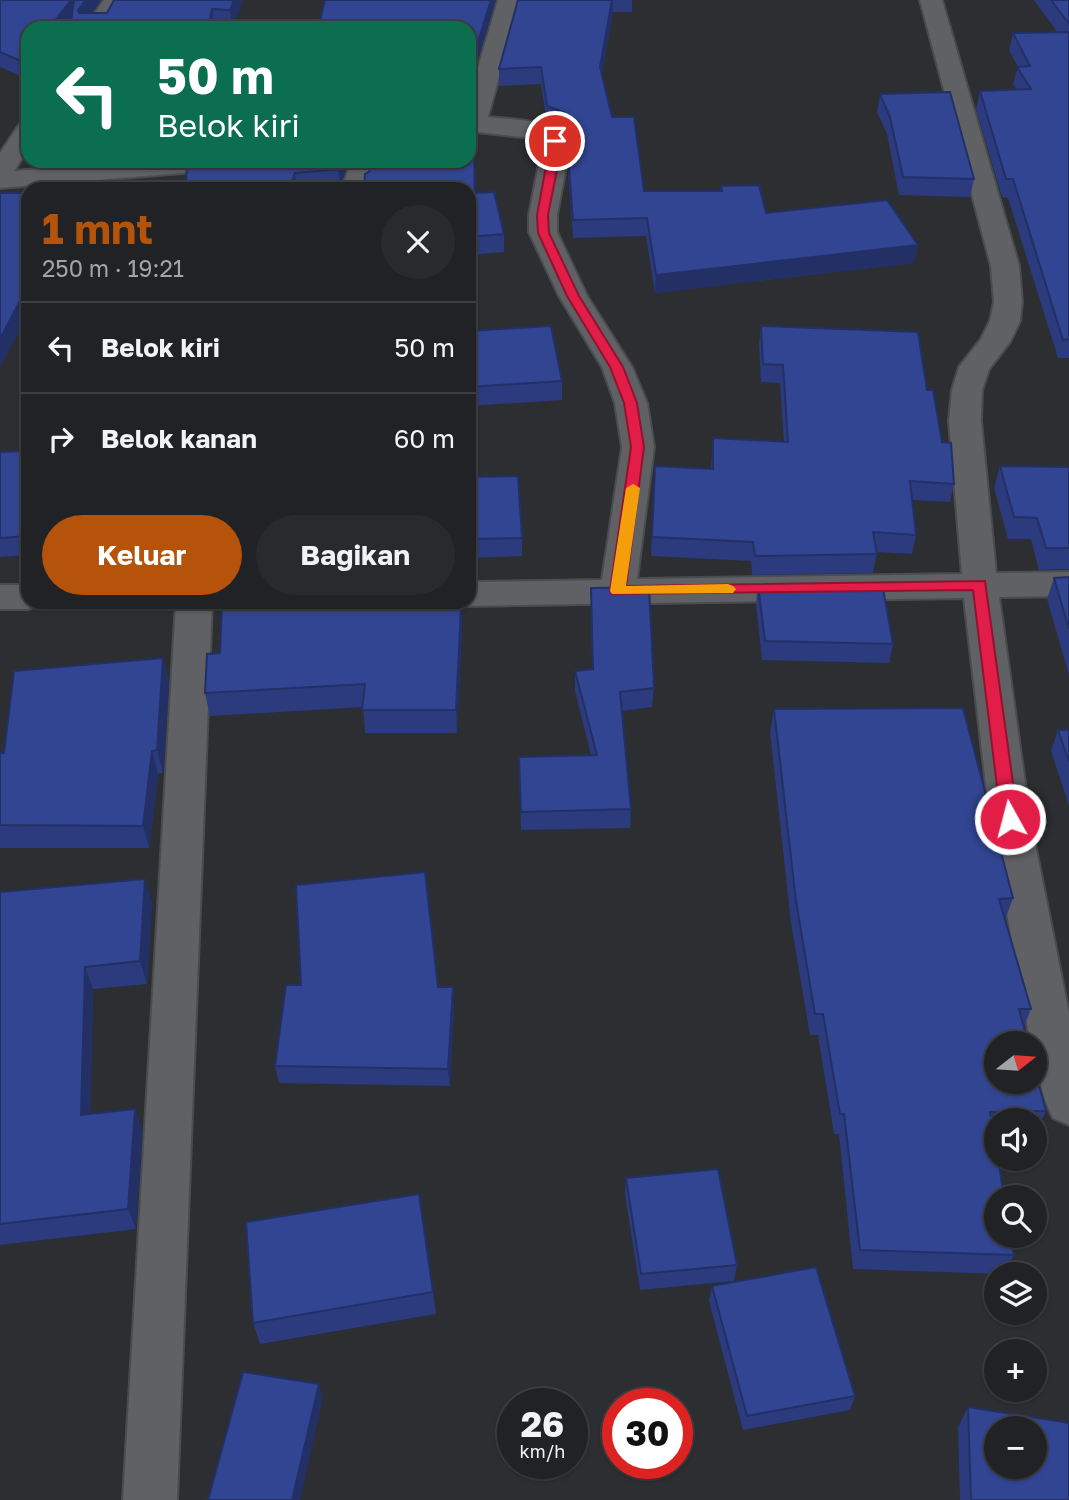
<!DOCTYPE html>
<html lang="id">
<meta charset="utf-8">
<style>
:root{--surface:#212225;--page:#292a2d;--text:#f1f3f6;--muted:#a2a4a7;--line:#3e3f42;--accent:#b45309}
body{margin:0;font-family:"Golos Text",sans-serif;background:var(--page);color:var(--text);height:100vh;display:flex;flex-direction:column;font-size:26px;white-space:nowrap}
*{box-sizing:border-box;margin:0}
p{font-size:23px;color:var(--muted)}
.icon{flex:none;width:38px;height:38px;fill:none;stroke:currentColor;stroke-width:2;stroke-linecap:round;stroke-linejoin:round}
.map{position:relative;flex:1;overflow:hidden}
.drawer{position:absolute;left:21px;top:182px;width:455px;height:427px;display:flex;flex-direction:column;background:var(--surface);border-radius:21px;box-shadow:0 2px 5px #0004,0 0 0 2px var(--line)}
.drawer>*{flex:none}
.top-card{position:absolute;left:21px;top:21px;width:455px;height:147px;border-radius:21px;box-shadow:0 2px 5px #0004,0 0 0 2px var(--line);background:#0b6e4f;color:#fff;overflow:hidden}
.needle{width:46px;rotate:73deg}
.fabs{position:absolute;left:984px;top:1031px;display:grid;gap:14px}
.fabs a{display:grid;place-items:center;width:63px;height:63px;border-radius:50%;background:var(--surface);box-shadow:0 2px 5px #0004,0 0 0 2px var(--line);font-size:35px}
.speed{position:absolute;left:497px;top:1388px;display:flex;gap:14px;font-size:35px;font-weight:700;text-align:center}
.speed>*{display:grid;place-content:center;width:91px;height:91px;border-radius:50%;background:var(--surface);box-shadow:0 2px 5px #0004,0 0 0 2px var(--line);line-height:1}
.speed small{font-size:18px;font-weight:400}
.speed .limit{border:10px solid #d22;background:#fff;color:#111}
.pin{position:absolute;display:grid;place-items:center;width:60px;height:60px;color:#fff;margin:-30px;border:4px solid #fff;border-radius:50%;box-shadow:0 2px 7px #0007}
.me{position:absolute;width:77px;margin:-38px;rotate:353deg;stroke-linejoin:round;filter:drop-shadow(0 0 5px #0008)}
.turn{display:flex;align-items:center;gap:24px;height:147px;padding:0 21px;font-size:32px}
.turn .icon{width:91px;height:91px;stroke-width:2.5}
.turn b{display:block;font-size:49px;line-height:60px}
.round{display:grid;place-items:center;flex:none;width:74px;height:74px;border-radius:37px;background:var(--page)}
.head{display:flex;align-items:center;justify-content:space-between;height:119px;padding:0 21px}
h1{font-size:42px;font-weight:700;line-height:52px;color:var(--accent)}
.action{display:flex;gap:14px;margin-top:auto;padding:14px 21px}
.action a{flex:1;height:80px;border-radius:42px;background:var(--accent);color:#fff;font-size:28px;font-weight:700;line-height:80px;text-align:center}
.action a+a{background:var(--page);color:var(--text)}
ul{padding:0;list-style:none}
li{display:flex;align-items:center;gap:21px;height:91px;padding:0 21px;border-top:2px solid var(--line)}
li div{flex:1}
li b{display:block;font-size:26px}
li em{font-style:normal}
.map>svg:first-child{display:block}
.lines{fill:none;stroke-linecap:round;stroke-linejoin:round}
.minor-casing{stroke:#4a4b4e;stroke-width:4}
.minor{fill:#5f6165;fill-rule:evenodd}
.wall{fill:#2b3b7e}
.shaded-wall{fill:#233066}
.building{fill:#324592;stroke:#233066;stroke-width:2;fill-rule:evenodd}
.route{fill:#e11d48;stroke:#92132f;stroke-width:2}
.slow{fill:#f59e0b}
</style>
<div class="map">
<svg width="1069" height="1500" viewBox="0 0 1069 1500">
<rect width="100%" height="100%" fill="#2c2e31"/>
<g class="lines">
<defs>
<g id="minor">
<polygon points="104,0 126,0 108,28 84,28"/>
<path d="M498,0H520L488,117C513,120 565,118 569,150L557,215V232L587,296L632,367L647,403L654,447L637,579L962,574L949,421L952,390L959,367L981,339L990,321L994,302L991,266L920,0H942L1019,266L1022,302L1020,321L1010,342L989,369L982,390L981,421L996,573L1069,572V596L999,597L1030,819L1069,1014V1125L1053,1118C1042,1096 1034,1068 1034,1043H1031L1028,1030L990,819L964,598L469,606L456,602H469V582L602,580L622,447L615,403L602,367L559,296L529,232V215L543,144L531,138L469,131V98Z"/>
<polygon points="28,122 28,149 14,171 137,161 193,161 196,165 192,171 183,173 0,188 0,153 19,125"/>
<polygon points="351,161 377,161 368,189 342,189"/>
<polygon points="0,585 28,585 28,602 43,602 40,605 28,609 0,609"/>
<polygon points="176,602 212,602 177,1500 123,1500"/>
</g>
</defs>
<use href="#minor" class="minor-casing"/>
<use href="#minor" class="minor"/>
</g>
<g class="wall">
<polygon points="0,0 101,0 91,13 107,13 243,0 232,27 215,26 214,28 70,28 72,20 65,28 28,28 27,79 0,67"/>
<polygon points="518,0 632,0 632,12 613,12 602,73 612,117 644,191 720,191 721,186 766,213 918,245 914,263 655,293 646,236 573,238 568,172 568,155 570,144 564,129 547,123 541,84 499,86 499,69"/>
<polygon points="1034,0 1069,0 1069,358 1058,358 1008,198 1002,197 976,109 980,91 1017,90 1013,84 1018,67 1009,50 1013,33 1058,33"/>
<polygon points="880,94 974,179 970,197 899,195 887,134 877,112"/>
<polygon points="187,161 349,161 340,187 317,189 186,189"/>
<polygon points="469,189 475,193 504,234 504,252 469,255"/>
<polygon points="0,193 28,193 28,336 23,336 21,327 0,367"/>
<polygon points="761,326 927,390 954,484 950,502 912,500 916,535 912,554 877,552 873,573 752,575 751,561 651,556 654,485 711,469 713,438 784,442 780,383 761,382 759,344"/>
<polygon points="469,331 562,381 562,400 469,406"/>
<polygon points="28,451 28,555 0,557 0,452"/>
<polygon points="1000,466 1069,467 1069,569 1039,570 1031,539 1008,539 994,488"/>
<polygon points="469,477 522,538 522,556 469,558"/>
<polygon points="1069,577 1069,675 1047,599 1054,578"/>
<polygon points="758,585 893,644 889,663 762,660 756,604"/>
<polygon points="591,588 654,688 652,707 622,711 631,809 630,828 521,830 519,757 591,755 575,691 575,671 592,669"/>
<polygon points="461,607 462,630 457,733 365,733 363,707 210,716 205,693 220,653"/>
<polygon points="163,658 169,681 163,773 158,774 149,848 0,848 0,753 4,753"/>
<polygon points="774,709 1013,898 1005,920 1031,1009 1024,1026 1046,1111 1036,1131 1034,1131 1034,1120 996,1120 996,1132 993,1132 1014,1255 1004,1274 853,1269 839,1134 834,1134 818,1035 810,1035 791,923 770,732"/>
<polygon points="1058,730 1069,730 1069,806 1051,751"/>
<polygon points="0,892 152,902 147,984 93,989 90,1114 135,1109 142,1130 136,1229 0,1245"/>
<polygon points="454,1005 450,1086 279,1083 275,1066"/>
<polygon points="626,1178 737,1265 734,1281 640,1290 625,1194"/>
<polygon points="712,1286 855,1396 850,1410 743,1430 709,1301"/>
<polygon points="433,1292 436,1314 260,1344 253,1323"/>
<polygon points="968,1407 1069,1500 960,1500 958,1427"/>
</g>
<g class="shaded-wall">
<polygon points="71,0 76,0 78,11 65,28 49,28"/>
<polygon points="86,0 101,0 82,26 78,10"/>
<polygon points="234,0 243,0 232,27 230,10"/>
<polygon points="491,0 496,0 469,89 469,70"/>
<polygon points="612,0 613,12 600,84 600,67"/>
<polygon points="212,9 214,28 208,28"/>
<polygon points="28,56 28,78 27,79 23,62"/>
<polygon points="341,161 349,161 340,187 338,169"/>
<polygon points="295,173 297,189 289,189"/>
<polygon points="918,245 914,263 655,293 656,275"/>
<polygon points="23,295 18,317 21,327 0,367 0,339"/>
<polygon points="461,607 462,630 457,733 456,710"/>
<polygon points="163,658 169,681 163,773 157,750"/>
<polygon points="152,751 158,774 149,848 143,826"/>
<polygon points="145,879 152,902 147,984 140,961"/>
<polygon points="85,967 93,989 90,1136 81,1115"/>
<polygon points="453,987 454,1005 450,1086 448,1069"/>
<polygon points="135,1109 142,1130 136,1229 128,1209"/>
<polygon points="319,1384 323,1398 300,1500 292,1500"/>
</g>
<g class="building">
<polygon points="0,0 71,0 49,28 28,28 28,56 23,62 0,52"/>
<polygon points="74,0 86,0 78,10 79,13 107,13 114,0 234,0 230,10 212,9 208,28 70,28"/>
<polygon points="325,0 491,0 469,70 469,28 318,28"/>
<polygon points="518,0 612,0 600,67 612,117 634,117 644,191 722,191 721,186 759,185 766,213 887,200 918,245 656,275 647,218 573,220 568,155 572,132 564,112 547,106 541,67 499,69"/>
<polygon points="1051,0 1069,0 1069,24"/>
<polygon points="1069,32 1069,339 1063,340 1013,179 1006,179 980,91 1031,89 1017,67 1030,66 1013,33"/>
<polygon points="950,92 974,179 903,177 890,117 880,94"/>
<polygon points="469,115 473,117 475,193 494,192 504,234 469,237 469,189 364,189 365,174 369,172 373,161 469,161"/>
<polygon points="187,161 341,161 338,169 295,173 289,189 186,189"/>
<polygon points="0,193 28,193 28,317 18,317 23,295 0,339"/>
<polygon points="551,326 562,381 469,387 469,331"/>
<polygon points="761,326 918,332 927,390 933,390 942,442 951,443 954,484 910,481 916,535 873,532 877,554 755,556 753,542 652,537 655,466 713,469 713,438 788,442 783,365 763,364"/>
<polygon points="28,451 28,536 0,538 0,452"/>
<polygon points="1000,466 1069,467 1069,548 1046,548 1037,518 1014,517"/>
<polygon points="518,476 522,538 469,539 469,477"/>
<polygon points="1069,577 1069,629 1054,578"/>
<polygon points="882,583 893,644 765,641 758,585"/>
<polygon points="649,587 654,688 620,692 631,809 521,812 519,757 597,755 575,671 593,669 591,588"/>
<polygon points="222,606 461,607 456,710 362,710 365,684 205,693 207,654 220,653"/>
<polygon points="163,658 157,750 152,751 143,826 0,825 0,753 4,753 14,671"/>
<polygon points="963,708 1013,898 999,899 1031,1009 1019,1009 1028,1043 996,1043 996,1082 1034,1082 1034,1066 1046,1111 990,1112 996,1146 996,1158 998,1158 1004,1197 996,1197 996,1236 1011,1236 1014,1255 860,1250 844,1114 840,1114 823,1014 815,1014 796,901 774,709"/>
<polygon points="1058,730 1069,730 1069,762"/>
<polygon points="425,872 438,987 453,987 448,1069 275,1066 286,985 301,985 296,885"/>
<polygon points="145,879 140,961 85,967 81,1115 135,1109 128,1209 0,1224 0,892"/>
<polygon points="718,1169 737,1265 641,1274 626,1178"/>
<polygon points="419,1194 433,1292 253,1323 246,1222"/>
<polygon points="816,1267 855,1396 747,1416 712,1286"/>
<polygon points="243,1372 319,1384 292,1500 208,1500"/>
<path d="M968,1407L1069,1423V1500H971ZM996,1428H1034V1466H996Z"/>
</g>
<polygon class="route" points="551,139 559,139 561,150 548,215 549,233 579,296 623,367 637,403 644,447 626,586 985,581 1018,819 1015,824 1010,826 1001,819 973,590 612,594 610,591 631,447 624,403 610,367 567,296 538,233 537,215"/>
<polygon class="slow" points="633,484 640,488 626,586 728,584 733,586 736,589 733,593 612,594 610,591 626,488"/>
</svg>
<div class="fabs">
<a><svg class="needle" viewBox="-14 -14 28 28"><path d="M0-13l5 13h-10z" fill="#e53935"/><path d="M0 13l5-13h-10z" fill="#a2a4a7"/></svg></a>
<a><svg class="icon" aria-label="sound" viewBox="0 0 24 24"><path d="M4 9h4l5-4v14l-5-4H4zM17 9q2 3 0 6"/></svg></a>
<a><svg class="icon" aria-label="search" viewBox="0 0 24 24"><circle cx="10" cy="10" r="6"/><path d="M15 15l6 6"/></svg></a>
<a><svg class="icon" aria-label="layers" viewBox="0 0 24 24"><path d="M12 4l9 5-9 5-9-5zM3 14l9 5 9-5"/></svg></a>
<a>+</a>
<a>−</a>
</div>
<div class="speed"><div>26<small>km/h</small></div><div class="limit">30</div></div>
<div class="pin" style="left:555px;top:141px;background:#d93025"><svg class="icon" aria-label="arrive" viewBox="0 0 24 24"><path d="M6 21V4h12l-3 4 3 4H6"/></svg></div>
<svg class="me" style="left:1010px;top:819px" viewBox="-20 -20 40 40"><circle r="17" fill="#e11d48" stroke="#fff" stroke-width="3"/><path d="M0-11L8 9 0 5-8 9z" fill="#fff"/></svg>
<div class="top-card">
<div class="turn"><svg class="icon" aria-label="left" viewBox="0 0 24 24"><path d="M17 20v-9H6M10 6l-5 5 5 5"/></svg><div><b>50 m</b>Belok kiri</div></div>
</div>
<section class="drawer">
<div class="head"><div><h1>1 mnt</h1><p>250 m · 19:21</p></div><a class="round"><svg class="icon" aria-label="close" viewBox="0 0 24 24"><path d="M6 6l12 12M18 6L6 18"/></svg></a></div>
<ul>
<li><svg class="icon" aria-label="left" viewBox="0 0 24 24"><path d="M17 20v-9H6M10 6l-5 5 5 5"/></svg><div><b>Belok kiri</b></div><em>50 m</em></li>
<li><svg class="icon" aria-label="right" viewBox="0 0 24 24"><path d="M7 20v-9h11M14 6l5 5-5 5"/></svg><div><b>Belok kanan</b></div><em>60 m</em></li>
</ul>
<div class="action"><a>Keluar</a><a>Bagikan</a></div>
</section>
</div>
